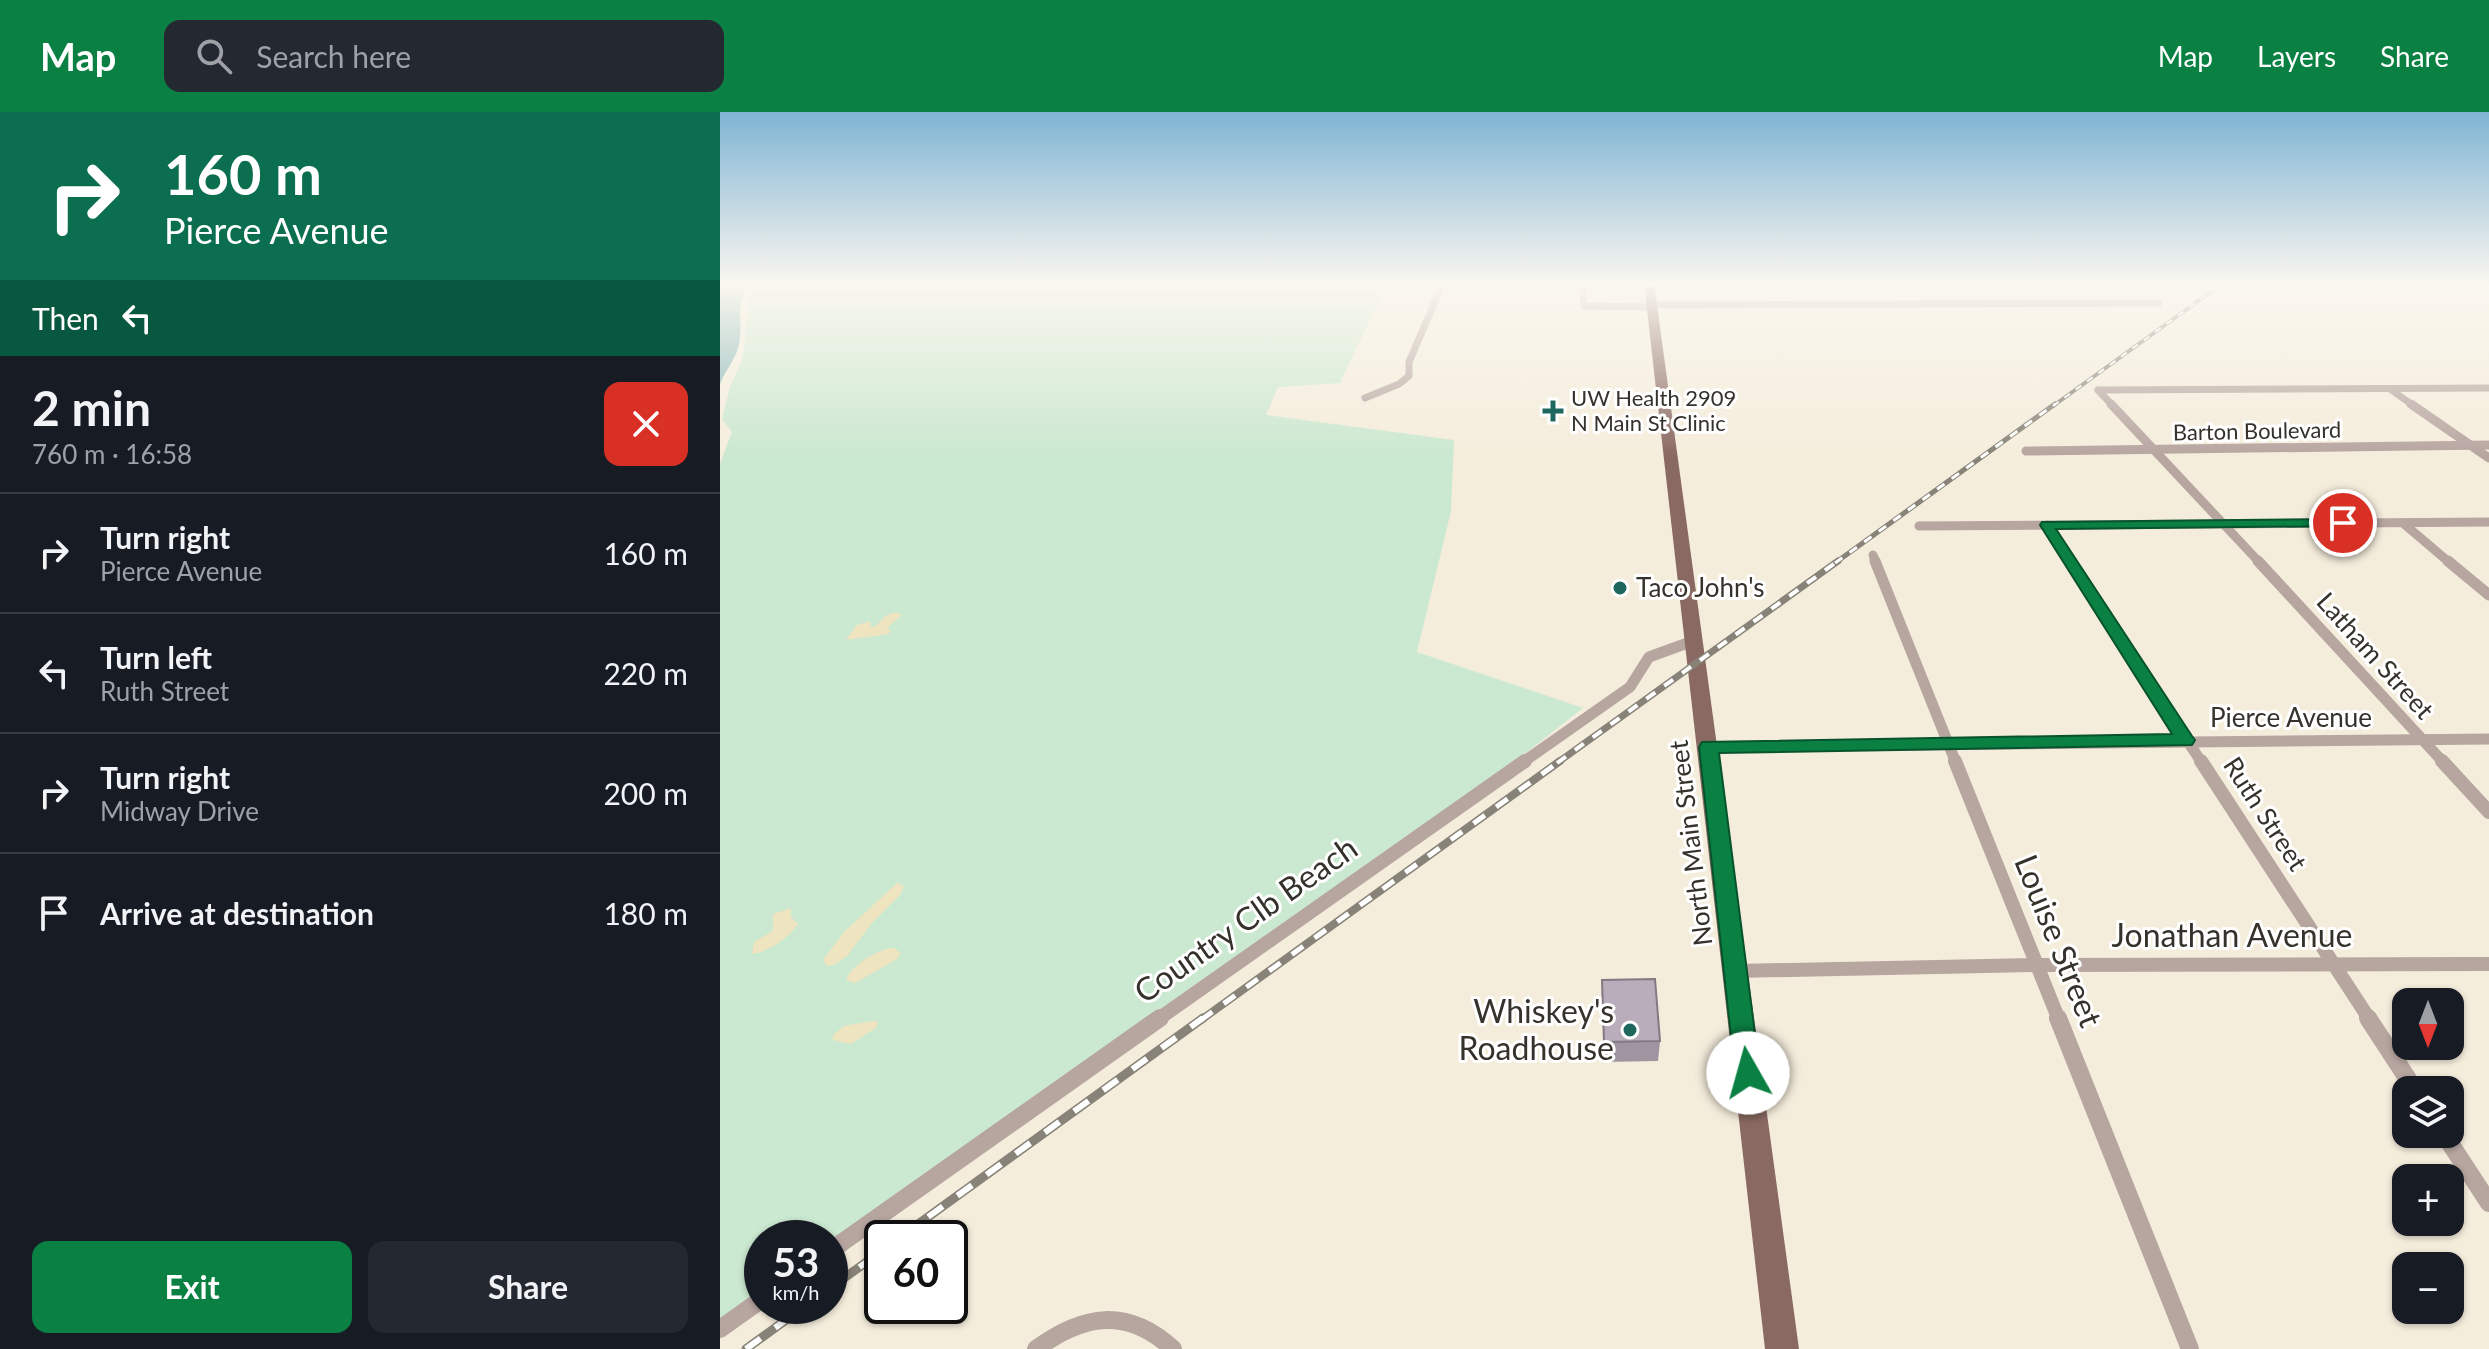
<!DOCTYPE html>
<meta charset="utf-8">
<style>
:root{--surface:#171b24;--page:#242831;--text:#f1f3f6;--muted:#9ea1a6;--line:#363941;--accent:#0b8043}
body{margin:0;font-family:Lato,sans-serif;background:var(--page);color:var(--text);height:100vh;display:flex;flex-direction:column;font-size:30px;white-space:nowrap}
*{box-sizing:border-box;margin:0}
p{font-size:26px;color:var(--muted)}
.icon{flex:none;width:44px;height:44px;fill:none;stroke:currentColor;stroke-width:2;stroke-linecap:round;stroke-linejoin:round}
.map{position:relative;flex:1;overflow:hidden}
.drawer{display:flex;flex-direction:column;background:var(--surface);width:720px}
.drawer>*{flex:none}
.top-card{background:#0b6e4f;color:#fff;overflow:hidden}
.needle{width:52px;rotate:180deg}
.controls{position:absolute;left:1672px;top:876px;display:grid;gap:16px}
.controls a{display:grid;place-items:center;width:72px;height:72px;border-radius:16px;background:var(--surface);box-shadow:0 2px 6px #0004;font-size:40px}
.speed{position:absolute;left:24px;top:1108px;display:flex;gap:16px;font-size:40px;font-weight:700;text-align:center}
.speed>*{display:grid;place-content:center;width:104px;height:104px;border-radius:50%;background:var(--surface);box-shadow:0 2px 6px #0004;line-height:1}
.speed small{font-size:20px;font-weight:400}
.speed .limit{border:4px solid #111;border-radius:12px;background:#fff;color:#111}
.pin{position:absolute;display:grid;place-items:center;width:68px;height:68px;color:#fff;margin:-34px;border:4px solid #fff;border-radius:50%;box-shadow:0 2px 8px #0007}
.me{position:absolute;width:88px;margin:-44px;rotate:353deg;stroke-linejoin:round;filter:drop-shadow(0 0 6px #0008)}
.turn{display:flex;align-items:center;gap:28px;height:168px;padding:0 32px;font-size:36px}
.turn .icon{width:104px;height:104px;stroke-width:2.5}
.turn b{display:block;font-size:56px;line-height:68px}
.then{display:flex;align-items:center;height:76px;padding:0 32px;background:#0003;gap:16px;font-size:30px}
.round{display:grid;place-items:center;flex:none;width:84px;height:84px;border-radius:16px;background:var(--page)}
.overview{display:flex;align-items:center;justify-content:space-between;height:136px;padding:0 32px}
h1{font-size:48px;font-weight:700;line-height:60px}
.action{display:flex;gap:16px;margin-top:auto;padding:16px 32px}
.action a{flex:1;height:92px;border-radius:16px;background:var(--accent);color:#fff;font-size:32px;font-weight:700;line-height:92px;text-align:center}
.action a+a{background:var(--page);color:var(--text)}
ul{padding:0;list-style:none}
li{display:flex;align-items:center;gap:24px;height:120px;padding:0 32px;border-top:2px solid var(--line)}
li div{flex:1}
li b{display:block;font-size:30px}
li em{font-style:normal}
header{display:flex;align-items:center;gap:48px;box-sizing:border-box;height:112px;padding:0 40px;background:var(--accent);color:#fff}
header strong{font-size:38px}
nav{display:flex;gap:44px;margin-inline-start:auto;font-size:28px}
.search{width:560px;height:72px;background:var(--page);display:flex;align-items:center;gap:20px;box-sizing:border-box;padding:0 28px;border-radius:16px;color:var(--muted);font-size:30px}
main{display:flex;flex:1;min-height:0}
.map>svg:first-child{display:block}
.green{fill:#cbe8d0}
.sand{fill:#eee4bf}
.water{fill:#85b4b5}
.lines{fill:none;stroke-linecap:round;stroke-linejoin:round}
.minor-far4{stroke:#b7a5a0;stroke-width:7}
.minor-far3{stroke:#b7a5a0;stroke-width:9}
.minor-far2{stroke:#b7a5a0;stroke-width:11}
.minor-far1{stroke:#b7a5a0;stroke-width:14}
.minor{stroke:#b7a5a0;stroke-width:18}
.primary{fill:#896961;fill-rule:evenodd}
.rail-far4-casing{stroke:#888378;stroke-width:4}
.rail-far3-casing{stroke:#888378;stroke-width:5}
.rail-far2-casing{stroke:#888378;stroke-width:7}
.rail-far1-casing{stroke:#888378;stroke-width:8}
.rail-casing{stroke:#888378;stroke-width:9}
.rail-far4{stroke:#fff;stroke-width:2;stroke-dasharray:7;stroke-linecap:butt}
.rail-far3{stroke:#fff;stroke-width:3;stroke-dasharray:9;stroke-linecap:butt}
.rail-far2{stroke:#fff;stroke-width:4;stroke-dasharray:11;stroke-linecap:butt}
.rail-far1{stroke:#fff;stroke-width:5;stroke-dasharray:14;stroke-linecap:butt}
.rail{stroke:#fff;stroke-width:6;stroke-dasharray:18;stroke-linecap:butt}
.wall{fill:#9f95a1}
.building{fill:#b9adbb;stroke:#827983;stroke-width:2}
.route{fill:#0b8043;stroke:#07532c;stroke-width:2}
.poi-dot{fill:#1e675e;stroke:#fff;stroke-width:3}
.labels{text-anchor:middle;stroke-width:6;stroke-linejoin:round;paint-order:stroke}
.far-poi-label{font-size:22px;fill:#35322b;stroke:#fff;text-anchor:start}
.far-street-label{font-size:22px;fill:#35322b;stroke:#fff}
.poi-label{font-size:26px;fill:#35322b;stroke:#fff;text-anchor:start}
.street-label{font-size:26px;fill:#35322b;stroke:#fff}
.near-street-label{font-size:32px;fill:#35322b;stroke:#fff}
.near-poi-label{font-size:32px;fill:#35322b;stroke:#fff;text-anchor:end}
</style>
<header>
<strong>Map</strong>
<div class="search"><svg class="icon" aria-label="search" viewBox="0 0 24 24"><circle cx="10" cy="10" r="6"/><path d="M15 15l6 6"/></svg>Search here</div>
<nav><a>Map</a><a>Layers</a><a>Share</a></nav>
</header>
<main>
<section class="drawer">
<div class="top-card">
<div class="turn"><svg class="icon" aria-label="right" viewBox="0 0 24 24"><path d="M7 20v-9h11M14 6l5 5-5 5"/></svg><div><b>160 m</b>Pierce Avenue</div></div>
<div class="then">Then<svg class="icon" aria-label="left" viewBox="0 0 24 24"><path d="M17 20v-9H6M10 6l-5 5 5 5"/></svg></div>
</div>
<div class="overview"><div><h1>2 min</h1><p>760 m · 16:58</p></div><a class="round" style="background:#d93025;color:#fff"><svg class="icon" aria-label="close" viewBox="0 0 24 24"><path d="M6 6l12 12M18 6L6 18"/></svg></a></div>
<ul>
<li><svg class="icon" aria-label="right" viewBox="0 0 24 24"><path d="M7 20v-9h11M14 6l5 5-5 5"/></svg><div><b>Turn right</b><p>Pierce Avenue</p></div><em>160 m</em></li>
<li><svg class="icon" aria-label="left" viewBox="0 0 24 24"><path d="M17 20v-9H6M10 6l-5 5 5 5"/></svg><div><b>Turn left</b><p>Ruth Street</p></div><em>220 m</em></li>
<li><svg class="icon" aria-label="right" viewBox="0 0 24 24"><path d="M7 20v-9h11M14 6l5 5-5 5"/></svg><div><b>Turn right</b><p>Midway Drive</p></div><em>200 m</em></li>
<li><svg class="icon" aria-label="arrive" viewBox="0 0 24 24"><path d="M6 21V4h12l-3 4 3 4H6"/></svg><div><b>Arrive at destination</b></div><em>180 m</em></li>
</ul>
<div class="action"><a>Exit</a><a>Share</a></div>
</section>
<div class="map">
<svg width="1769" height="1237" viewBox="0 0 1769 1237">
<rect width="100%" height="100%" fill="#f5eddc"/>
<polygon class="green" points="31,171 667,171 620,271 558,275 546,303 734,328 731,399 697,540 863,596 811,637 110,1130 110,1126 42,1126 42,1178 0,1207 0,352 12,320 2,307 10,275 23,245"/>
<g class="sand">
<polygon points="176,500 182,503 168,515 171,519 168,522 126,528 137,513 150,509 151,515 156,514 165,504"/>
<polygon points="177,771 184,774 180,783 151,812 128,843 114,853 107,854 103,848 124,820"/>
<path d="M71,796V805L78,812C69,826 48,840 32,842L34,830L53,819V802Z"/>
<path d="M174,836L181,841L177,847L135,871L126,868C131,853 158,837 174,836Z"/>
<polygon points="152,909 158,910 157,915 131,932 113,928 113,923 124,914"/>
</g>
<path class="water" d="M0,171H28C14,198 24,206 19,232C16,248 5,258 0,272Z"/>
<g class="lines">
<g class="minor-far4">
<polyline points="862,171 864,194 931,195"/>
<polyline points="931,193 1439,191"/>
<polyline points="1670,277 1694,294"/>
<polyline points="1378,278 1393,294"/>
<polyline points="1378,278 1769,276"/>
<polyline points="645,286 679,272 689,264 689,250 723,171"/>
</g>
<g class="minor-far3">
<polyline points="1391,292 1540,451"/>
<polyline points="1691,292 1769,346"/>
<polyline points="1306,339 1769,333"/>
<polyline points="1683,411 1730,451"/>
<polyline points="1327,413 1351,451"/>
<polyline points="1199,414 1769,410"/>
<polyline points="1153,443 1156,451"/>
</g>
<g class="minor-far2">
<polyline points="1155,449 1236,651"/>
<polyline points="1350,449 1482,651"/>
<polyline points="1538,449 1724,651"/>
<polyline points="1728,449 1769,483"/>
<polyline points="989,635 1769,627"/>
<polyline points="802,651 910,575 929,545 973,529"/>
</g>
<g class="minor-far1">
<polyline points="1235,649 1339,908"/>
<polyline points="1481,649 1650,908"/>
<polyline points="1722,649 1769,700"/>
<polyline points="1015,859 1318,853 1769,852"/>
<polyline points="437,908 805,649"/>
</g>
<g class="minor">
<polyline points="1338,906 1470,1237"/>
<polyline points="1648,906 1695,978"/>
<polyline points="1724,1022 1769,1091"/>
<polyline points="110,1139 440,906"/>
<polyline points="0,1217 42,1187"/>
<path d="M316,1237C364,1202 407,1195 453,1237"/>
</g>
<polygon class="primary" points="924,171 934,171 1079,1237 1045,1237"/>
<defs>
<polyline id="rail-far4" points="1333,294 1503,171"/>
<polyline id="rail-far3" points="1115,451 1335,292"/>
<polyline id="rail-far2" points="837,651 1118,449"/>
<polyline id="rail-far1" points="481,908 840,649"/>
<g id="rail">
<polyline points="179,1126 483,906"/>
<polyline points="110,1176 162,1139"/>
<polyline points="26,1237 85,1194"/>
</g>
</defs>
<use href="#rail-far4" class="rail-far4-casing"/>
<use href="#rail-far3" class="rail-far3-casing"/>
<use href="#rail-far2" class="rail-far2-casing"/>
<use href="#rail-far1" class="rail-far1-casing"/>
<use href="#rail" class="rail-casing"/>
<use href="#rail-far4" class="rail-far4"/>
<use href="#rail-far3" class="rail-far3"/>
<use href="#rail-far2" class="rail-far2"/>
<use href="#rail-far1" class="rail-far1"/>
<use href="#rail" class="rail"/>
</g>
<polygon class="wall" points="882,868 940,929 938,949 884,950"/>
<polygon class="building" points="935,867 940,929 884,930 882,868"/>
<linearGradient id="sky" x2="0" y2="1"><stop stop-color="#80b4d4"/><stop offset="0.5" stop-color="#faf7ef"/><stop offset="1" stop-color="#faf7ef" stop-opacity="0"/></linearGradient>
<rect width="1769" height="344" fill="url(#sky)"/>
<polygon class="route" points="1623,407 1630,411 1628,414 1336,417 1472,624 1475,628 1472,633 999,641 1040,961 1037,969 1028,973 1019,969 1015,961 979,635 982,630 1452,622 1320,413 1322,410"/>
<g class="poi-dot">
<path d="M829 287h8v8h8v8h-8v8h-8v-8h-8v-8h8z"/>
<circle cx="900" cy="476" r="8"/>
<circle cx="910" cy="918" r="8"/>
</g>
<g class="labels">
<g class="far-poi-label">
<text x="851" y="294">UW Health 2909<tspan x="851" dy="25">N Main St Clinic</tspan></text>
</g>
<g class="far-street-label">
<text transform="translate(1537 319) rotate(-1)" y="8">Barton Boulevard</text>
</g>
<g class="poi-label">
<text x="916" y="485">Taco John's</text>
</g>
<g class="street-label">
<text transform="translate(1655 544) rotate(48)" y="9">Latham Street</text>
<text x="1571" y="615">Pierce Avenue</text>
<text transform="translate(1545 702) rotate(57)" y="9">Ruth Street</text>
<text transform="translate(971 731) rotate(-97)" y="9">North Main Street</text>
</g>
<g class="near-street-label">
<text transform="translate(526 808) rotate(-35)" y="11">Country Clb Beach</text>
<text x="1512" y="835">Jonathan Avenue</text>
<text transform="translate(1338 829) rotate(68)" y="11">Louise Street</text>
</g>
<g class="near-poi-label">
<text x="894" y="911">Whiskey's<tspan x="894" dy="37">Roadhouse</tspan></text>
</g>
</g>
</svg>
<div class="controls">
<a><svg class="needle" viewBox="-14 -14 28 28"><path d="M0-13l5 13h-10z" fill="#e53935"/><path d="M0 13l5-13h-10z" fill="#9ea1a6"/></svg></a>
<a><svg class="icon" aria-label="layers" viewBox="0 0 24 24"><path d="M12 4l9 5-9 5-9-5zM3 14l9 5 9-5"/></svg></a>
<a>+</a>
<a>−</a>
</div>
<div class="speed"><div>53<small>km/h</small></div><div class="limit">60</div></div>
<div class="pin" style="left:1623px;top:411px;background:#d93025"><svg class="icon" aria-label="arrive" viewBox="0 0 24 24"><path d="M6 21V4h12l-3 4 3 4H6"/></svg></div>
<svg class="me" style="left:1028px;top:961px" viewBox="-20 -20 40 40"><circle r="19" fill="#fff"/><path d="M0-13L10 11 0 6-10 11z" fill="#0b8043"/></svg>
</div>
</main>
